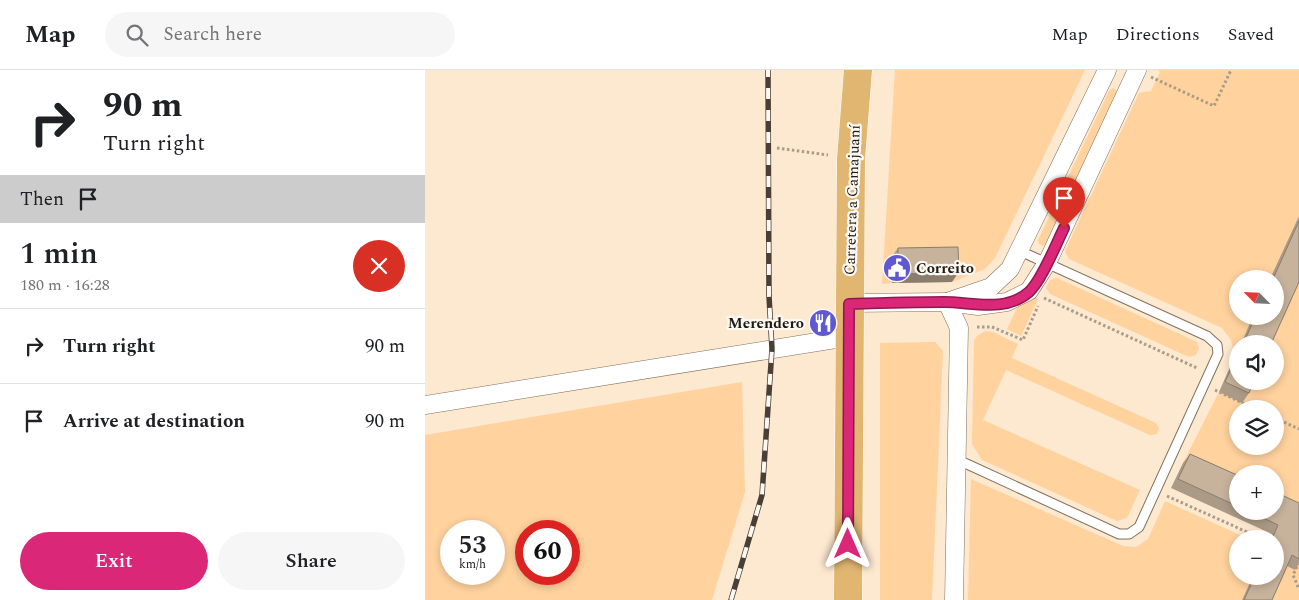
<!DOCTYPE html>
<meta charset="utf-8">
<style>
:root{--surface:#fff;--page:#f6f6f6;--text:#202124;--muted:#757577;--line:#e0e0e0;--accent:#db2777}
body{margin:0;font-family:Spectral,serif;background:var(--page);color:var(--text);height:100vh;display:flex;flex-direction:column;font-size:19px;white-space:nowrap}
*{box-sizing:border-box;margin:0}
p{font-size:16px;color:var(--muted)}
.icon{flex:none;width:28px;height:28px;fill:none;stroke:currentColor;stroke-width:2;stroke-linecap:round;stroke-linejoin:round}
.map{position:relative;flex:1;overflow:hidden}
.panel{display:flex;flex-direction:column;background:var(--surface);width:425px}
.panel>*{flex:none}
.top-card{background:#fff;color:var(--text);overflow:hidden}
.needle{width:32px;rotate:294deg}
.controls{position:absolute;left:804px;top:200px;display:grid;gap:10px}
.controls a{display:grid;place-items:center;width:55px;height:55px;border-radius:50%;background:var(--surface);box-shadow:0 2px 8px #0003;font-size:25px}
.speed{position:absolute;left:15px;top:450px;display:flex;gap:10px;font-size:25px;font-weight:700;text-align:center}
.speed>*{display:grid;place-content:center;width:65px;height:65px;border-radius:50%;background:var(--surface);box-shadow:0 2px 8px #0003;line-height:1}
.speed small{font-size:12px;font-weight:400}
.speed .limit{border:8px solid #d22;background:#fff;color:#111}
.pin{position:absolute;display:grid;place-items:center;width:42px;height:42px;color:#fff;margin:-51px -21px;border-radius:50% 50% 50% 0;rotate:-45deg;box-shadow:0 0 5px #0007}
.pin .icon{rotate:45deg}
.me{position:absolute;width:55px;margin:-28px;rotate:0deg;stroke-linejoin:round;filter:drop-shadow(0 0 4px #0008)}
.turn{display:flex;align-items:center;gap:18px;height:105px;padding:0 20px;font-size:22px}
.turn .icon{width:65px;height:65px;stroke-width:2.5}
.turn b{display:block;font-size:35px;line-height:42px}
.then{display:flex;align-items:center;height:48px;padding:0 20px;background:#0003;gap:10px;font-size:19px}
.round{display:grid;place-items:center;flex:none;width:52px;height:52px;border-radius:26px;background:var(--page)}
.head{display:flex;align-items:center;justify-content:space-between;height:85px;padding:0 20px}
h1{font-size:30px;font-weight:600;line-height:38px}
.button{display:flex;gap:10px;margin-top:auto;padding:10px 20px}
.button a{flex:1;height:58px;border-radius:30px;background:var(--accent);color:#fff;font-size:20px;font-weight:600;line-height:58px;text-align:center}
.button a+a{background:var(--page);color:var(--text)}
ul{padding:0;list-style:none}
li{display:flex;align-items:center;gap:15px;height:75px;padding:0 20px;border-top:1px solid var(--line)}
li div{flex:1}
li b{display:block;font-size:19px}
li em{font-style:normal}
header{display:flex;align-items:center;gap:30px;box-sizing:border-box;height:70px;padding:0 25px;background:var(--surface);border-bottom:1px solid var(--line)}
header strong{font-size:24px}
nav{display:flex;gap:28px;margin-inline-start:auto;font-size:18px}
.search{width:350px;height:45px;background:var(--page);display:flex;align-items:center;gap:12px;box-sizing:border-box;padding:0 18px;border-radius:28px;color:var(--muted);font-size:19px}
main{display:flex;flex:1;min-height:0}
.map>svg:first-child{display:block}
.green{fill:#ffd29e;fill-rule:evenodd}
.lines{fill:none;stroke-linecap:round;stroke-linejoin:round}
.lane-casing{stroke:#83715c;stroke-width:11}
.street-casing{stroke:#83715c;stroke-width:19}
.primary-casing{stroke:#fff;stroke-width:29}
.path{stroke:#ab9b89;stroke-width:3;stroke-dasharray:2.5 2.5;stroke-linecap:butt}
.lane{stroke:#fff;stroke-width:9}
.street{stroke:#fff;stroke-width:18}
.primary{stroke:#e0b671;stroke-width:28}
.rail-casing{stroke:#493f34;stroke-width:5.5}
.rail{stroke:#fcf8f3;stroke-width:4;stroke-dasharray:11;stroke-linecap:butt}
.wall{fill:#ab9a86}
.shaded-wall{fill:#8b7d6d}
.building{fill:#c7b39c;stroke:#8b7d6d}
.route-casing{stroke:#8e194d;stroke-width:12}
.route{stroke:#db2777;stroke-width:9}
.labels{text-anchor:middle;stroke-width:4.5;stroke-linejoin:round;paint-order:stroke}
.street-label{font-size:15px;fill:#221a12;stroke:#fcf8f3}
.poi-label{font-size:15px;font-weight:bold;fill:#221a12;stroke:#fcf8f3;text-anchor:start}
</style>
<header>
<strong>Map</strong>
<div class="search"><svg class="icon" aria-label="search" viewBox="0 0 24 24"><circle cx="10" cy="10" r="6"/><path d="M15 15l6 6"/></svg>Search here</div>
<nav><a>Map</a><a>Directions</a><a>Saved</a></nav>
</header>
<main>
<section class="panel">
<div class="top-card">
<div class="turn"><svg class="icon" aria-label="right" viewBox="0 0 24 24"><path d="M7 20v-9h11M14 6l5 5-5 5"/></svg><div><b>90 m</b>Turn right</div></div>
<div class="then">Then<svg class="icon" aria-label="arrive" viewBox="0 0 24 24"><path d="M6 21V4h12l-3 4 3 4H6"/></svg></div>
</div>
<div class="head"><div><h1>1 min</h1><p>180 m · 16:28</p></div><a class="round" style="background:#d93025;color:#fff"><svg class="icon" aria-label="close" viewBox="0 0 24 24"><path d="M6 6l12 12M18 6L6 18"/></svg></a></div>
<ul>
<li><svg class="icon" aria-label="right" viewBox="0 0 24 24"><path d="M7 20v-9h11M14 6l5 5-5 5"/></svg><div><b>Turn right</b></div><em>90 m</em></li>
<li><svg class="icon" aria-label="arrive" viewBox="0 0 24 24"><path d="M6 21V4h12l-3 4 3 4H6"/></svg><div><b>Arrive at destination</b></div><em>90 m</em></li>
</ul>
<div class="button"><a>Exit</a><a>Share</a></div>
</section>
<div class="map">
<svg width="874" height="530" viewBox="0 0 874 530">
<rect width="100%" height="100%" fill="#fde8d0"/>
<g class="green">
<polygon points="470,0 660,0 570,188 560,199 527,212 526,186 466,188 467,213 457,214"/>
<polygon points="733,0 874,0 874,146 846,209 812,209 812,246 829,246 816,274 812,274 810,287 806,270 797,258 644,189 640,181 714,23 726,21 735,2"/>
<polygon points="688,18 691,20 692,24 621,174 618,176 614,174 613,170 684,21"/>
<path d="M874,207V446L850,435V404H812V418L758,393L794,322L817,332L827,311H850V274H844ZM812,339H850V376H812Z"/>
<polygon points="632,208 772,272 774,278 771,285 764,287 625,224 621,218 625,210"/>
<polygon points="610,228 613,229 596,266 582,259 592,238"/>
<polygon points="560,261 568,262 593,274 587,288 731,353 734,358 732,364 725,365 581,300 558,350 715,420 702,448 692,451 557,390 547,374 549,271 552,266"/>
<polygon points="510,272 518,281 507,530 455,530 455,273"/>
<path d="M317,312L320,422L287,530H0V365ZM26,461H69V504H26ZM101,461H144V504H101Z"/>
<polygon points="546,409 698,476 711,477 723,469 740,431 824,469 812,469 812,506 828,506 817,530 543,530"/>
<polygon points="874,491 874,530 844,530 860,495"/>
</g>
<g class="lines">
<defs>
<polyline id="lane" points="531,389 694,464 704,464 714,457 793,284 792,275 782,266 595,181"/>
<g id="street">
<polyline points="525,231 566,217 585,199 682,0"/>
<polyline points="522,232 534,258 529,530"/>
<polyline points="424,233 522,232 553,236 582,232 604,221 622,193 712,0"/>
<polyline points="0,335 423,267"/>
</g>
<polyline id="primary" points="423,530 426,89 433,0"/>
</defs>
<use href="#lane" class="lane-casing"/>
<use href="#street" class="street-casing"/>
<use href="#primary" class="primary-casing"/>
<g class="path">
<polyline points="726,7 789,36 806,0"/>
<polyline points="352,78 403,85"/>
<polyline points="619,228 772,298"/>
<polyline points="552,257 567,257 598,270 613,236"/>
<polyline points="790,320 830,339"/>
<polyline points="850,348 874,359"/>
<polyline points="742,426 831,466 847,464"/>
<polyline points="874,492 868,505 874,519"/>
</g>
<use href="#lane" class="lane"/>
<use href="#street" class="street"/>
<use href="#primary" class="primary"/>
<defs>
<polyline id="rail" points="306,530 337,425 347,279 344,226 343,0"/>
</defs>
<use href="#rail" class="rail-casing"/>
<use href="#rail" class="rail"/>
</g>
<g class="wall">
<polygon points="874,146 874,212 846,274 816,274 828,246 850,246 850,209 845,209"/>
<polygon points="473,178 527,212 467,213 466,188"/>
<polygon points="812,281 812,311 824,323 817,333 794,322"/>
<polygon points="765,384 812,405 812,441 850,441 874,433 874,494 870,500 862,496 847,530 817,530 828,506 850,506 850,469 845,469 847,464 746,418 758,393"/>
</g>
<polygon class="shaded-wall" points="534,202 527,212 467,213 473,204"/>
<g class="building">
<polygon points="874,151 874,212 846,274 818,274 831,246 850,246 850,209 848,209"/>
<polygon points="533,177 534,202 473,204 473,178"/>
<polygon points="812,286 812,311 829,311 824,323 800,312"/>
<polygon points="765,384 812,405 812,436 753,409"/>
<polygon points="850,422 874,433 874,489 867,485 847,530 819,530 830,506 850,506 850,469 847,469 853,455 824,441 850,441"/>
</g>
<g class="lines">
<defs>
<path id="route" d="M423,474L424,234C456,233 488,232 519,232C547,232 580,243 604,222C617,210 631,174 639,158"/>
</defs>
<use href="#route" class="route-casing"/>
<use href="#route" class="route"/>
</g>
<defs>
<symbol id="civic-disc" viewBox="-11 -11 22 22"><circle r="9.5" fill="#5f58d0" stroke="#fcf8f3"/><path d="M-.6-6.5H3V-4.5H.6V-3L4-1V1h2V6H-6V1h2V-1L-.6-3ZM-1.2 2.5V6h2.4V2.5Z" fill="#fff"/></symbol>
<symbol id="restaurant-disc" viewBox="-11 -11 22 22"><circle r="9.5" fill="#5f58d0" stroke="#fcf8f3"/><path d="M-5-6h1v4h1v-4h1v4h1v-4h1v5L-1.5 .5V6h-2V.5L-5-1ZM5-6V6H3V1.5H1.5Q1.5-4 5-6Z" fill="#fff"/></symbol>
</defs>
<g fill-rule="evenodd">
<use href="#civic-disc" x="456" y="182" width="32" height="32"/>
<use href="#restaurant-disc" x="382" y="237" width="32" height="32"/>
</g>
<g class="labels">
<g class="street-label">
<text transform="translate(427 130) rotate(-88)" y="5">Carretera a Camajuaní</text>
</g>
<g class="poi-label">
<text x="491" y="203">Correito</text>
<text x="379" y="258" text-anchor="end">Merendero</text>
</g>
</g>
</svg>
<div class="controls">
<a><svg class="needle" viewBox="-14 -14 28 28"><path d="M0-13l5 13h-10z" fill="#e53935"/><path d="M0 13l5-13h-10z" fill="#757577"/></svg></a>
<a><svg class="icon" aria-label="sound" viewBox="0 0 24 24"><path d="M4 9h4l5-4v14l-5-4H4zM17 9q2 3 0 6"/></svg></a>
<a><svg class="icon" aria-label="layers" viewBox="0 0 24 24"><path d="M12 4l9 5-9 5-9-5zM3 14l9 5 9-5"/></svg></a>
<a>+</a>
<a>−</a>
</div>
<div class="speed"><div>53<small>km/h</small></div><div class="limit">60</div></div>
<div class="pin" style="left:639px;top:158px;background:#d93025"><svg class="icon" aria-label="arrive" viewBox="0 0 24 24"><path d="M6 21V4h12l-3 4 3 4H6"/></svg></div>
<svg class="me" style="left:423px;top:474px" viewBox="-20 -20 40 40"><path d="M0-17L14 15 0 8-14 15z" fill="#db2777" stroke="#fff" stroke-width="4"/></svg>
</div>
</main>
